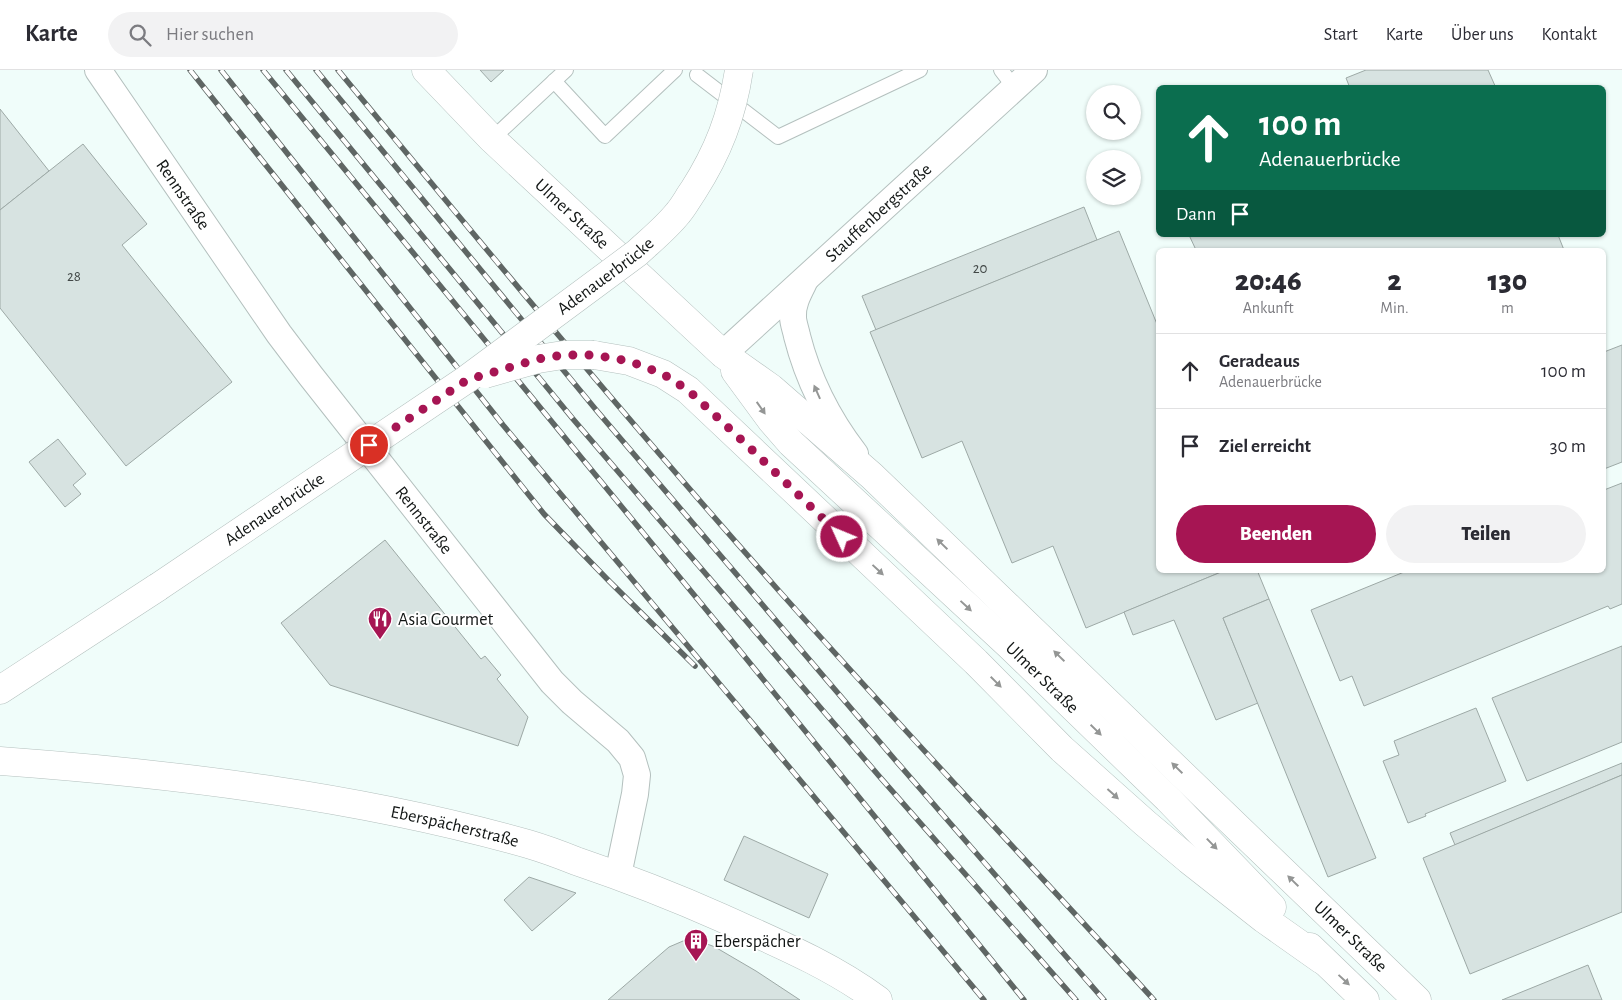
<!DOCTYPE html>
<html lang="de">
<meta charset="utf-8">
<style>
:root{--surface:#fff;--page:#f2f2f3;--text:#2b2b33;--muted:#7c7c81;--line:#e1e1e2;--accent:#a61553}
body{margin:0;font-family:"Alegreya Sans",sans-serif;background:var(--page);color:var(--text);height:100vh;display:flex;flex-direction:column;font-size:19px;white-space:nowrap}
*{box-sizing:border-box;margin:0}
p{font-size:16px;color:var(--muted)}
.icon{flex:none;width:28px;height:28px;fill:none;stroke:currentColor;stroke-width:2;stroke-linecap:round;stroke-linejoin:round}
.map{position:relative;flex:1;overflow:hidden}
.drawer{position:absolute;left:1156px;top:178px;width:450px;height:325px;display:flex;flex-direction:column;background:var(--surface);border-radius:8px;box-shadow:0 1px 4px #0004}
.drawer>*{flex:none}
.hud{position:absolute;left:1156px;top:15px;width:450px;height:152px;border-radius:8px;box-shadow:0 1px 4px #0004;background:#0b6e4f;color:#fff;overflow:hidden}
.tools{position:absolute;left:1086px;top:15px;display:grid;gap:10px}
.tools a{display:grid;place-items:center;width:55px;height:55px;border-radius:50%;background:var(--surface);box-shadow:0 1px 4px #0004;font-size:25px}
.pin{position:absolute;display:grid;place-items:center;width:42px;height:42px;color:#fff;margin:-21px;border:2px solid #fff;border-radius:50%;box-shadow:0 1px 5px #0007}
.me{position:absolute;width:55px;margin:-28px;rotate:314deg;stroke-linejoin:round;filter:drop-shadow(0 0 4px #0008)}
.turn{display:flex;align-items:center;gap:18px;height:105px;padding:0 20px;font-size:22px}
.turn .icon{width:65px;height:65px;stroke-width:2.5}
.turn b{display:block;font-size:35px;line-height:42px}
.then{display:flex;align-items:center;height:48px;padding:0 20px;background:#0003;gap:10px;font-size:19px}
.eta{display:flex;justify-content:space-evenly;align-items:center;height:85px;text-align:center}
.eta b{font-size:30px;font-weight:800;line-height:35px}
.primary-button{display:flex;gap:10px;margin-top:auto;padding:10px 20px}
.primary-button a{flex:1;height:58px;border-radius:30px;background:var(--accent);color:#fff;font-size:20px;font-weight:800;line-height:58px;text-align:center}
.primary-button a+a{background:var(--page);color:var(--text)}
ul{padding:0;list-style:none}
li{display:flex;align-items:center;gap:15px;height:75px;padding:0 20px;border-top:1px solid var(--line)}
li div{flex:1}
li b{display:block;font-size:19px}
li em{font-style:normal}
header{display:flex;align-items:center;gap:30px;box-sizing:border-box;height:70px;padding:0 25px;background:var(--surface);border-bottom:1px solid var(--line)}
header strong{font-size:24px}
nav{display:flex;gap:28px;margin-inline-start:auto;font-size:18px}
.search{width:350px;height:45px;background:var(--page);display:flex;align-items:center;gap:12px;box-sizing:border-box;padding:0 18px;border-radius:28px;color:var(--muted);font-size:19px}
.map>svg:first-child{display:block}
.building{fill:#d7e3e1;stroke:#9da9a6}
.lines{fill:none;stroke-linecap:round;stroke-linejoin:round}
.service-casing{stroke:#b4c0be;stroke-width:16}
.minor-casing{stroke:#b4c0be;stroke-width:28}
.tertiary-casing{stroke:#b4c0be;stroke-width:29}
.secondary-casing{stroke:#b4c0be;stroke-width:29}
.service{stroke:#fff;stroke-width:14}
.minor{stroke:#fff;stroke-width:26}
.tertiary{stroke:#fff;stroke-width:28}
.secondary{stroke:#fff;stroke-width:28}
.rail-casing{stroke:#5f6664;stroke-width:5.5}
.rail{stroke:#fff;stroke-width:4;stroke-dasharray:11;stroke-linecap:butt}
.secondary-bridge-casing{stroke:#b4c0be;stroke-width:29;stroke-linecap:butt}
.secondary-bridge{stroke:#fff;stroke-width:28}
.oneway{fill:#949695}
.route{stroke:#a61553;stroke-width:9;stroke-dasharray:0 16.2}
.labels{text-anchor:middle;stroke-width:4;stroke-linejoin:round;paint-order:stroke}
.number-label{font-size:15px;fill:#424847}
.street-label{font-size:18px;fill:#111514;stroke:#fff}
.poi-label{font-size:18px;fill:#111514;stroke:#fff;text-anchor:start}
</style>
<header>
<strong>Karte</strong>
<div class="search"><svg class="icon" aria-label="search" viewBox="0 0 24 24"><circle cx="10" cy="10" r="6"/><path d="M15 15l6 6"/></svg>Hier suchen</div>
<nav><a>Start</a><a>Karte</a><a>Über uns</a><a>Kontakt</a></nav>
</header>
<div class="map">
<svg width="1622" height="930" viewBox="0 0 1622 930">
<rect width="100%" height="100%" fill="#f0fdfa"/>
<g class="building">
<polygon points="480,0 504,0 491,12"/>
<polygon points="1366,0 1488,0 1496,18 1350,18 1346,8"/>
<polygon points="0,39 49,101 0,140"/>
<polygon points="83,74 147,154 122,175 232,312 126,396 0,238 0,140"/>
<polygon points="1084,137 1097,170 876,260 862,226"/>
<polygon points="1119,161 1159,259 1159,500 1226,500 1086,558 1053,476 1012,493 962,371 922,388 870,262"/>
<polygon points="1189,165 1558,165 1564,180 1196,180"/>
<polygon points="1622,275 1622,392 1604,399 1604,282"/>
<polygon points="58,369 86,404 73,415 81,424 65,437 29,392"/>
<polygon points="1622,413 1622,534 1610,539 1608,536 1364,636 1352,606 1340,611 1311,540 1409,500 1604,500 1604,420"/>
<polygon points="385,470 481,589 485,586 501,605 497,609 528,647 518,676 330,615 281,553"/>
<polygon points="1226,500 1257,500 1269,529 1223,548 1258,633 1216,650 1174,550 1133,565 1124,542"/>
<polygon points="1269,529 1376,788 1328,807 1223,548"/>
<polygon points="1622,576 1622,672 1527,711 1492,628"/>
<polygon points="1476,638 1506,711 1425,744 1426,746 1408,753 1383,691 1399,685 1394,671"/>
<polygon points="1622,693 1622,705 1455,775 1450,763"/>
<polygon points="1622,705 1622,842 1470,904 1423,788"/>
<polygon points="744,766 828,804 809,848 724,810"/>
<polygon points="529,807 576,823 532,861 504,830"/>
<polygon points="683,871 702,872 715,877 756,901 800,930 608,930 662,883 669,877"/>
<polygon points="1588,895 1602,930 1502,930"/>
</g>
<g class="lines">
<defs>
<g id="service">
<polyline points="1001,0 1014,17"/>
<polyline points="697,5 778,67 920,0"/>
<polyline points="554,11 605,66 675,0"/>
<polyline points="492,69 566,0"/>
</g>
<g id="minor">
<path id="s1" d="M98,0L279,264L310,305L552,612L572,632L618,671L632,688L637,705L635,724L618,805"/>
<path d="M805,210C799,222 792,234 793,247C793,253 796,260 797,266C808,309 828,349 855,384"/>
<path id="s2" d="M723,284L1034,0"/>
</g>
<g id="tertiary">
<path id="s3" d="M0,691C177,704 358,726 528,774C545,779 561,785 576,791C626,808 675,827 722,848C775,872 831,895 878,930"/>
</g>
<g id="secondary">
<path id="s4" d="M426,0L492,69L723,284L771,318L872,406L1417,930"/>
<polyline points="594,285 629,291 663,304 688,320 976,592 1062,679 1145,753 1189,790 1264,849 1322,890"/>
<path id="s5" d="M735,301L771,350L791,373L1010,576L1168,729L1272,837"/>
<polyline points="0,620 158,517"/>
<polyline points="1310,877 1365,930"/>
</g>
</defs>
<use href="#service" class="service-casing"/>
<use href="#minor" class="minor-casing"/>
<use href="#tertiary" class="tertiary-casing"/>
<use href="#secondary" class="secondary-casing"/>
<use href="#service" class="service"/>
<use href="#minor" class="minor"/>
<use href="#tertiary" class="tertiary"/>
<use href="#secondary" class="secondary"/>
<defs>
<g id="rail">
<polyline points="190,0 544,444 609,511 695,596"/>
<polyline points="221,0 503,355 984,930"/>
<polyline points="263,0 727,565 1024,930"/>
<polyline points="286,0 573,349 879,706 1076,930"/>
<polyline points="316,0 597,341 896,691 1104,930"/>
<path d="M338,0C483,176 629,352 780,522C903,660 1030,794 1154,930"/>
</g>
</defs>
<use href="#rail" class="rail-casing"/>
<use href="#rail" class="rail"/>
<defs>
<g id="secondary-bridge">
<polyline points="485,304 538,289 563,285 594,285"/>
<path id="s6" d="M158,517L467,309L637,183C651,170 666,158 678,143C684,136 688,128 693,121C718,82 732,46 739,0"/>
</g>
</defs>
<use href="#secondary-bridge" class="secondary-bridge-casing"/>
<use href="#secondary-bridge" class="secondary-bridge"/>
</g>
<defs><path id="oneway-solid" d="M-6-.8H1V-3.2L6.5 0L1 3.2V.8H-6Z" transform="scale(1.25)"/></defs>
<g class="oneway">
<use href="#oneway-solid" transform="translate(817 322) rotate(-114)"/>
<use href="#oneway-solid" transform="translate(761 338) rotate(55)"/>
<use href="#oneway-solid" transform="translate(942 474) rotate(-136)"/>
<use href="#oneway-solid" transform="translate(878 500) rotate(43)"/>
<use href="#oneway-solid" transform="translate(966 536) rotate(43)"/>
<use href="#oneway-solid" transform="translate(1059 586) rotate(-136)"/>
<use href="#oneway-solid" transform="translate(996 612) rotate(45)"/>
<use href="#oneway-solid" transform="translate(1096 660) rotate(44)"/>
<use href="#oneway-solid" transform="translate(1177 698) rotate(-136)"/>
<use href="#oneway-solid" transform="translate(1113 724) rotate(42)"/>
<use href="#oneway-solid" transform="translate(1212 774) rotate(46)"/>
<use href="#oneway-solid" transform="translate(1293 811) rotate(-136)"/>
<use href="#oneway-solid" transform="translate(1344 910) rotate(43)"/>
</g>
<g class="lines">
<polyline class="route" points="369,375 467,310 538,289 563,285 594,285 629,291 663,304 688,320 748,376 842,467"/>
</g>
<defs>
<symbol id="restaurant-pin" viewBox="-11 -11 22 30"><path d="M0 17L-7.5 6A9.5 9.5 0 1 1 7.5 6Z" fill="#a61553" stroke="#fff"/><path d="M-5-6h1v4h1v-4h1v4h1v-4h1v5L-1.5 .5V6h-2V.5L-5-1ZM5-6V6H3V1.5H1.5Q1.5-4 5-6Z" fill="#fff"/></symbol>
<symbol id="building-pin" viewBox="-11 -11 22 30"><path d="M0 17L-7.5 6A9.5 9.5 0 1 1 7.5 6Z" fill="#a61553" stroke="#fff"/><path d="M-4-6H4V6H1V3H-1V6H-4ZM-2.5-4.3h1.7v1.8h-1.7ZM.8-4.3h1.7v1.8H.8ZM-2.5-1h1.7V.8h-1.7ZM.8-1h1.7V.8H.8Z" fill="#fff"/></symbol>
</defs>
<g fill-rule="evenodd">
<use href="#restaurant-pin" x="366" y="535" width="28" height="38"/>
<use href="#building-pin" x="682" y="857" width="28" height="38"/>
</g>
<g class="labels">
<g class="number-label">
<text x="980" y="203">20</text>
<text x="74" y="211">28</text>
</g>
<g class="street-label">
<text dy="6" stroke="none"><textPath href="#s1" startOffset="151">Rennstraße</textPath></text>
<text dy="6" stroke="none"><textPath href="#s2" startOffset="210">Stauffenbergstraße</textPath></text>
<text dy="6" stroke="none"><textPath href="#s4" startOffset="205">Ulmer Straße</textPath></text>
<text dy="6" stroke="none"><textPath href="#s6" startOffset="545">Adenauerbrücke</textPath></text>
<text dy="6" stroke="none"><textPath href="#s6" startOffset="140">Adenauerbrücke</textPath></text>
<text dy="6" stroke="none"><textPath href="#s1" startOffset="556">Rennstraße</textPath></text>
<text dy="6" stroke="none"><textPath href="#s5" startOffset="435">Ulmer Straße</textPath></text>
<text dy="6" stroke="none"><textPath href="#s3" startOffset="460">Eberspächerstraße</textPath></text>
<text dy="6" stroke="none"><textPath href="#s4" startOffset="1268">Ulmer Straße</textPath></text>
</g>
<g class="poi-label">
<text x="398" y="555">Asia Gourmet</text>
<text x="714" y="877">Eberspächer</text>
</g>
</g>
</svg>
<div class="tools">
<a><svg class="icon" aria-label="search" viewBox="0 0 24 24"><circle cx="10" cy="10" r="6"/><path d="M15 15l6 6"/></svg></a>
<a><svg class="icon" aria-label="layers" viewBox="0 0 24 24"><path d="M12 4l9 5-9 5-9-5zM3 14l9 5 9-5"/></svg></a>
</div>
<div class="pin" style="left:369px;top:375px;background:#d93025"><svg class="icon" aria-label="arrive" viewBox="0 0 24 24"><path d="M6 21V4h12l-3 4 3 4H6"/></svg></div>
<svg class="me" style="left:842px;top:467px" viewBox="-20 -20 40 40"><circle r="17" fill="#a61553" stroke="#fff" stroke-width="3"/><path d="M0-11L8 9 0 5-8 9z" fill="#fff"/></svg>
<div class="hud">
<div class="turn"><svg class="icon" aria-label="ahead" viewBox="0 0 24 24"><path d="M12 20V5M6 11l6-6 6 6"/></svg><div><b>100 m</b>Adenauerbrücke</div></div>
<div class="then">Dann<svg class="icon" aria-label="arrive" viewBox="0 0 24 24"><path d="M6 21V4h12l-3 4 3 4H6"/></svg></div>
</div>
<section class="drawer">
<div class="eta">
<div><b>20:46</b><p>Ankunft</p></div>
<div><b>2</b><p>Min.</p></div>
<div><b>130</b><p>m</p></div>
</div>
<ul>
<li><svg class="icon" aria-label="ahead" viewBox="0 0 24 24"><path d="M12 20V5M6 11l6-6 6 6"/></svg><div><b>Geradeaus</b><p>Adenauerbrücke</p></div><em>100 m</em></li>
<li><svg class="icon" aria-label="arrive" viewBox="0 0 24 24"><path d="M6 21V4h12l-3 4 3 4H6"/></svg><div><b>Ziel erreicht</b></div><em>30 m</em></li>
</ul>
<div class="primary-button"><a>Beenden</a><a>Teilen</a></div>
</section>
</div>
